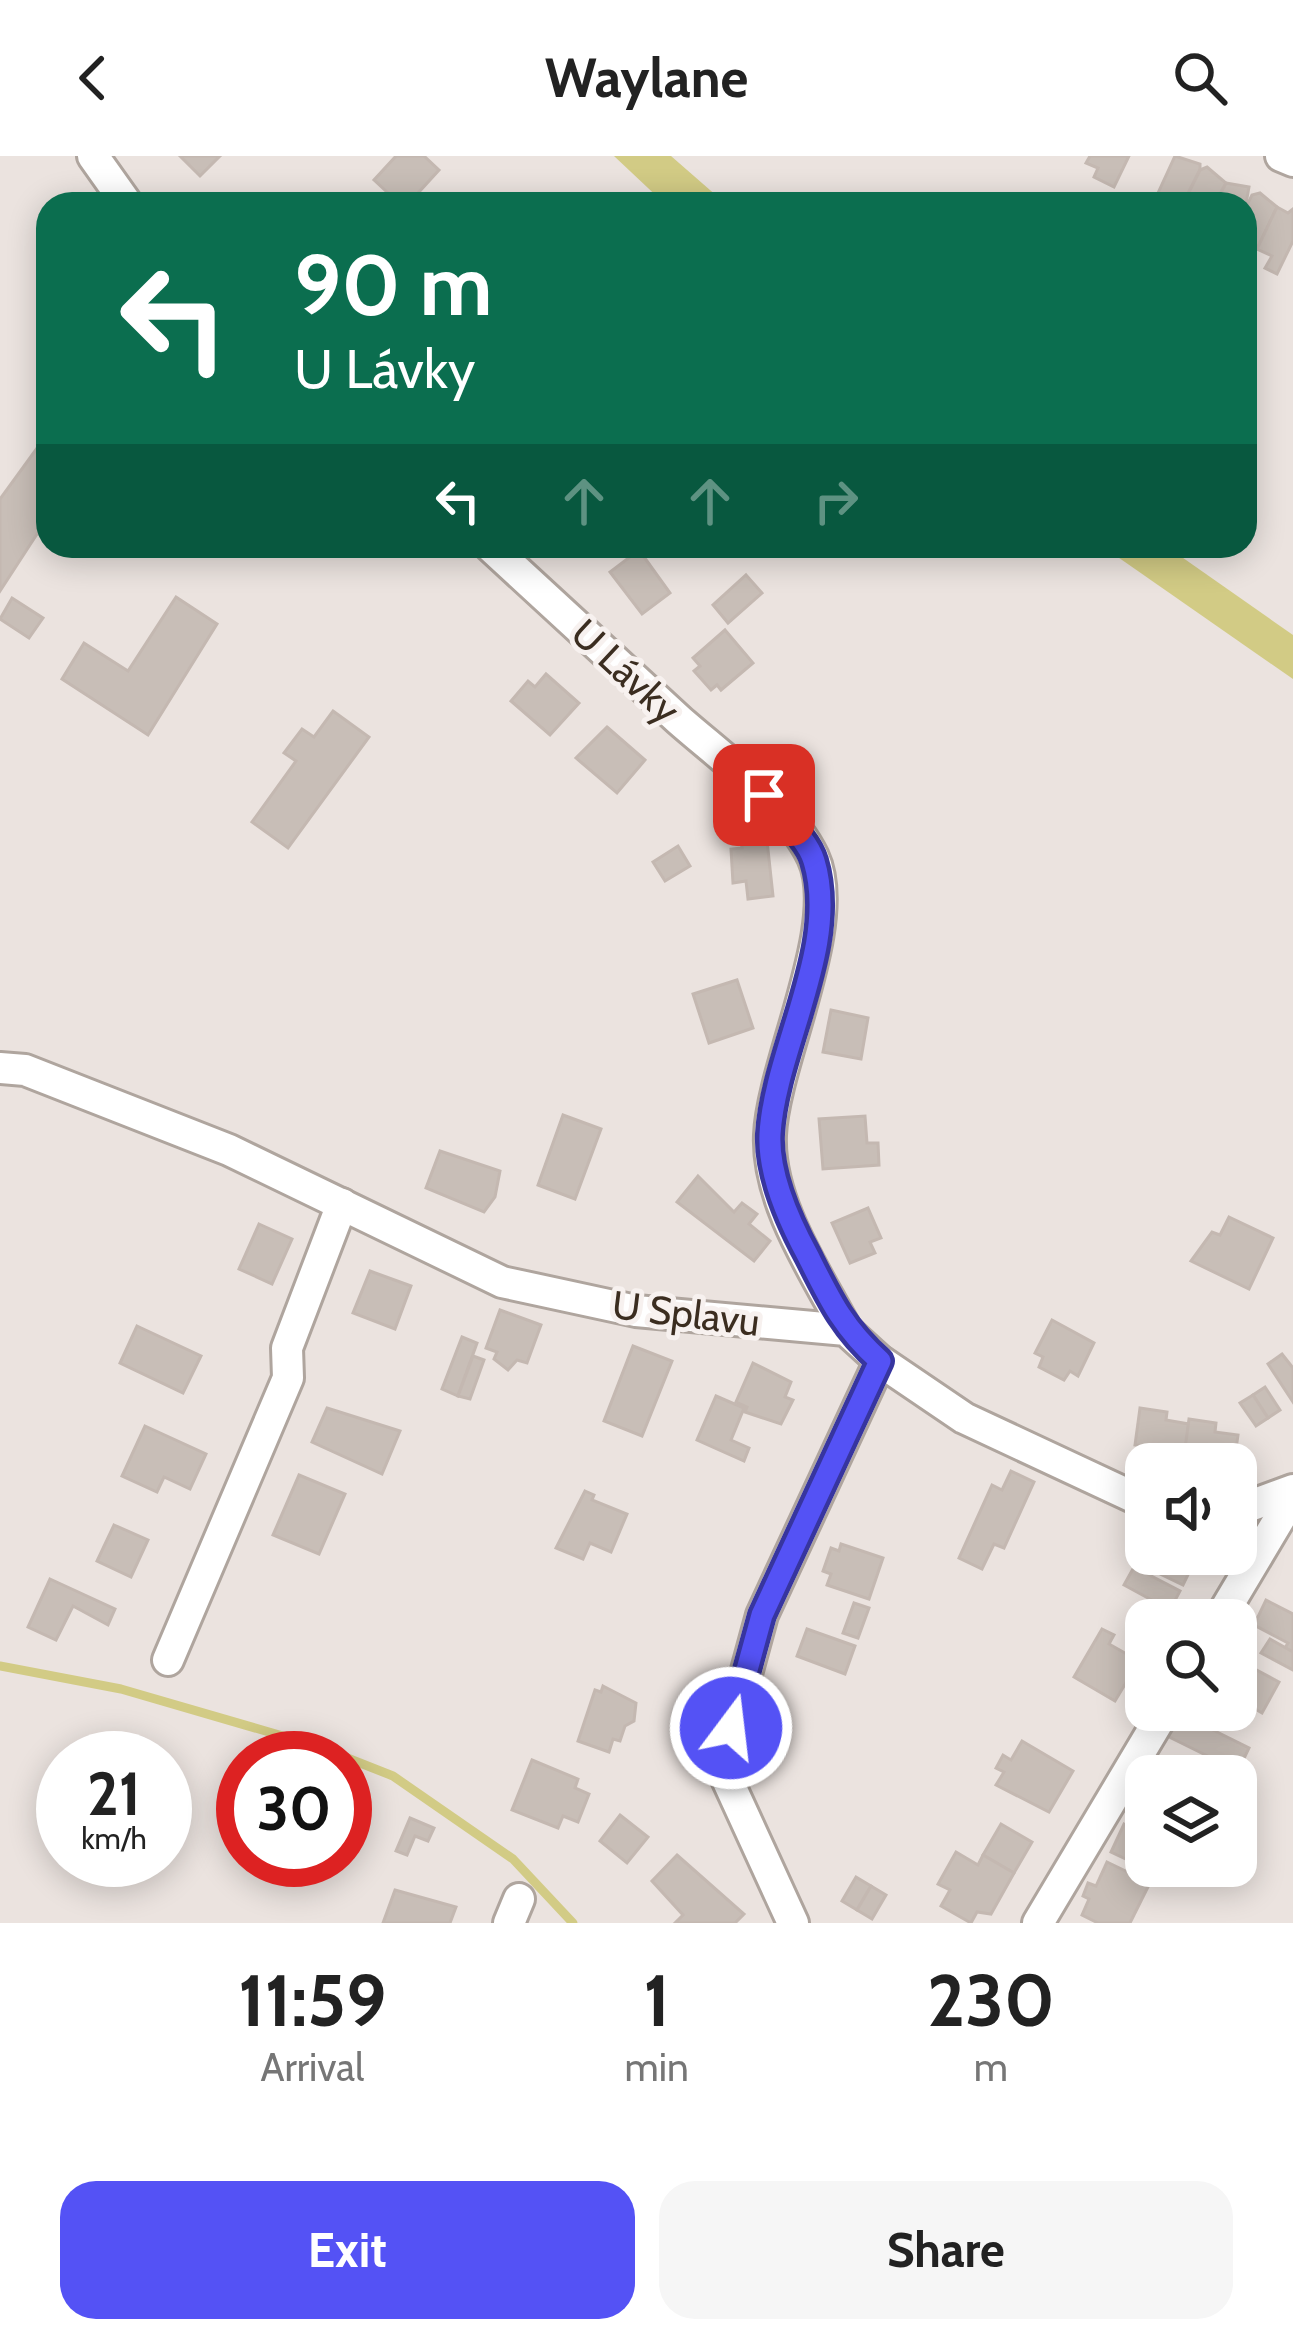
<!DOCTYPE html>
<meta charset="utf-8">
<style>
:root{--surface:#fff;--page:#f6f6f6;--text:#222;--muted:#767676;--accent:#5452f5}
body{margin:0;font-family:Cabin,sans-serif;background:var(--page);color:var(--text);height:100vh;display:flex;flex-direction:column;font-size:45px;white-space:nowrap}
*{box-sizing:border-box;margin:0}
p{font-size:39px;color:var(--muted)}
.icon{flex:none;width:66px;height:66px;fill:none;stroke:currentColor;stroke-width:2;stroke-linecap:round;stroke-linejoin:round}
.map{position:relative;height:1767px;overflow:hidden}
.drawer{display:flex;flex-direction:column;background:var(--surface);flex:1}
.drawer>*{flex:none}
.top-card{position:absolute;left:36px;top:36px;width:1221px;height:366px;border-radius:36px;box-shadow:0 6px 30px #0003;background:#0b6e4f;color:#fff;overflow:hidden}
.fabs{position:absolute;left:1125px;top:1287px;display:grid;gap:24px}
.fabs a{display:grid;place-items:center;width:132px;height:132px;border-radius:24px;background:var(--surface);box-shadow:0 6px 30px #0003;font-size:60px}
.speed{position:absolute;left:36px;top:1575px;display:flex;gap:24px;font-size:60px;font-weight:700;text-align:center}
.speed>*{display:grid;place-content:center;width:156px;height:156px;border-radius:50%;background:var(--surface);box-shadow:0 6px 30px #0003;line-height:1}
.speed small{font-size:30px;font-weight:400}
.speed .limit{border:18px solid #d22;background:#fff;color:#111}
.pin{position:absolute;display:grid;place-items:center;width:102px;height:102px;color:#fff;margin:-51px;border-radius:24px;box-shadow:0 6px 18px #0006}
.me{position:absolute;width:132px;margin:-66px;rotate:15deg;stroke-linejoin:round;filter:drop-shadow(0 0 9px #0008)}
.turn{display:flex;align-items:center;gap:42px;height:252px;padding:0 60px;font-size:54px}
.turn .icon{width:156px;height:156px;stroke-width:2.5}
.turn b{display:block;font-size:84px;line-height:102px}
.lanes{display:flex;align-items:center;height:114px;padding:0 60px;background:#0003;justify-content:center;gap:60px;direction:ltr}
.lanes .off{opacity:.35}
.eta{display:flex;justify-content:space-evenly;align-items:center;height:204px;text-align:center}
.eta b{font-size:72px;font-weight:700;line-height:84px}
.action{display:flex;gap:24px;margin-top:auto;padding:24px 60px}
.action a{flex:1;height:138px;border-radius:36px;background:var(--accent);color:#fff;font-size:48px;font-weight:700;line-height:138px;text-align:center}
.action a+a{background:var(--page);color:var(--text)}
header{display:flex;justify-content:space-between;align-items:center;height:156px;padding:0 60px;background:var(--surface);font-size:54px;font-weight:700}
.map>svg:first-child{display:block}
.water{fill:#d2cb85}
.lines{fill:none;stroke-linecap:round;stroke-linejoin:round}
.stream{stroke:#d2cb85;stroke-width:9}
.building{fill:#c8beb7;stroke:#c4b8b1;stroke-width:3}
.minor-casing{stroke:#afa59e;stroke-width:36}
.minor{stroke:#fff;stroke-width:30}
.route-casing{stroke:#37359f;stroke-width:30}
.route{stroke:#5452f5;stroke-width:21}
.labels{text-anchor:middle;stroke-width:10;stroke-linejoin:round;paint-order:stroke}
.street-label{font-size:39px;fill:#3b2d20;stroke:#f7f1ef}
</style>
<header><svg class="icon" aria-label="back" viewBox="0 0 24 24"><path d="M15 5l-7 7 7 7"/></svg>Waylane<svg class="icon" aria-label="search" viewBox="0 0 24 24"><circle cx="10" cy="10" r="6"/><path d="M15 15l6 6"/></svg></header>
<div class="map">
<svg width="1293" height="1767" viewBox="0 0 1293 1767">
<rect width="100%" height="100%" fill="#ebe3df"/>
<g class="water">
<polygon points="614,0 671,0 726,48 665,48"/>
<polygon points="1102,390 1166,390 1293,479 1293,523"/>
</g>
<g class="lines">
<polyline class="stream" points="0,1510 121,1533 317,1590 393,1620 513,1703 573,1767"/>
</g>
<g class="building">
<polygon points="180,0 220,0 200,20"/>
<polygon points="396,0 424,0 439,14 408,48 400,48 374,24"/>
<polygon points="1090,0 1129,0 1114,31 1094,21 1098,12 1086,7"/>
<polygon points="1175,0 1200,8 1200,14 1183,48 1153,48"/>
<polygon points="1207,11 1226,27 1215,48 1183,48 1200,14"/>
<polygon points="1226,27 1249,31 1245,53 1245,48 1215,48"/>
<polygon points="1260,37 1277,51 1257,93 1245,89 1245,53 1252,39"/>
<polygon points="1277,51 1288,57 1293,53 1293,85 1277,118 1265,112 1272,100 1257,93"/>
<polygon points="43,284 48,288 48,361 0,435 0,343"/>
<polygon points="639,394 670,437 642,458 610,416"/>
<polygon points="746,419 762,437 728,467 713,449"/>
<polygon points="176,441 217,468 148,579 62,523 84,487 128,515"/>
<polygon points="12,442 43,462 29,482 0,463"/>
<polygon points="725,474 753,507 721,534 717,529 711,534 694,515 700,510 693,502"/>
<polygon points="546,518 579,547 550,579 511,545 528,525 535,531"/>
<polygon points="333,555 369,581 288,692 252,666 296,605 284,597 302,573 314,581"/>
<polygon points="607,571 645,604 617,637 576,602"/>
<polygon points="765,666 773,740 748,743 746,725 733,727 731,693 742,692 739,669"/>
<polygon points="678,690 690,710 665,725 653,706"/>
<polygon points="737,824 753,872 709,887 693,838"/>
<polygon points="831,854 868,862 861,903 823,896"/>
<polygon points="563,959 601,973 575,1043 538,1029"/>
<polygon points="865,960 867,987 878,987 879,1009 823,1013 819,963"/>
<polygon points="440,995 500,1015 495,1041 484,1056 426,1032"/>
<polygon points="698,1020 734,1056 742,1047 757,1058 749,1068 770,1085 754,1105 677,1046"/>
<polygon points="868,1052 881,1082 870,1086 875,1097 850,1107 832,1067"/>
<polygon points="1229,1061 1273,1082 1249,1133 1191,1105 1212,1076 1220,1079"/>
<polygon points="259,1068 292,1083 272,1128 239,1113"/>
<polygon points="370,1115 411,1130 395,1173 353,1157"/>
<polygon points="500,1154 541,1169 527,1207 517,1204 508,1214 494,1203 497,1196 486,1192"/>
<polygon points="1052,1164 1094,1187 1078,1220 1070,1215 1064,1224 1039,1211 1043,1201 1035,1197"/>
<polygon points="137,1170 201,1200 183,1237 120,1207"/>
<polygon points="462,1181 477,1187 458,1240 442,1233"/>
<polygon points="633,1190 672,1205 642,1280 604,1265"/>
<polygon points="1282,1198 1293,1212 1293,1246 1268,1208"/>
<polygon points="473,1200 484,1204 470,1243 458,1240"/>
<polygon points="753,1207 791,1226 785,1241 793,1244 781,1268 745,1256 747,1251 736,1246"/>
<polygon points="1265,1231 1280,1254 1268,1262 1253,1239"/>
<polygon points="1253,1239 1268,1262 1256,1270 1240,1247"/>
<polygon points="716,1240 744,1252 731,1284 749,1292 744,1305 697,1284"/>
<polygon points="327,1252 400,1275 382,1318 312,1286"/>
<polygon points="1140,1252 1167,1256 1166,1264 1189,1268 1185,1295 1135,1289"/>
<polygon points="1189,1263 1216,1267 1215,1276 1238,1279 1234,1307 1184,1300"/>
<polygon points="145,1270 206,1298 190,1333 164,1321 157,1336 122,1320"/>
<polygon points="1011,1315 1034,1326 1004,1392 994,1388 982,1413 959,1402 992,1329 1002,1334"/>
<polygon points="299,1319 345,1338 319,1398 273,1379"/>
<polygon points="585,1335 594,1339 592,1344 627,1358 611,1396 590,1387 583,1403 556,1392"/>
<polygon points="114,1369 148,1384 131,1421 97,1405"/>
<polygon points="841,1388 883,1402 869,1443 827,1429 831,1418 823,1415 831,1392 839,1395"/>
<polygon points="1146,1388 1146,1398 1198,1398 1183,1429 1154,1415 1158,1405 1141,1398"/>
<polygon points="1134,1411 1180,1435 1170,1454 1124,1429"/>
<polygon points="50,1423 115,1453 108,1469 73,1450 56,1484 28,1471"/>
<polygon points="1266,1444 1293,1458 1293,1496 1285,1492 1288,1487 1254,1469"/>
<polygon points="854,1447 869,1452 858,1482 843,1477"/>
<polygon points="807,1473 855,1490 845,1518 797,1500"/>
<polygon points="1102,1473 1114,1479 1109,1488 1139,1505 1115,1545 1074,1521"/>
<polygon points="1270,1483 1293,1496 1293,1514 1261,1497"/>
<polygon points="1236,1503 1279,1526 1262,1557 1236,1542"/>
<polygon points="603,1530 636,1547 634,1565 625,1570 620,1585 613,1583 609,1596 578,1585 595,1534 601,1536"/>
<polygon points="1180,1554 1215,1568 1213,1574 1249,1592 1238,1615 1165,1579"/>
<polygon points="1022,1585 1073,1615 1049,1656 996,1629 1004,1616 996,1612 1003,1599 1011,1604"/>
<polygon points="532,1604 578,1623 575,1632 589,1638 578,1666 563,1660 558,1672 512,1654"/>
<polygon points="620,1659 648,1681 627,1707 600,1685"/>
<polygon points="410,1662 434,1672 428,1685 415,1680 407,1699 396,1695"/>
<polygon points="1001,1668 1032,1686 1014,1717 983,1699"/>
<polygon points="1124,1668 1144,1678 1146,1674 1146,1710 1167,1710 1162,1720 1111,1696"/>
<polygon points="956,1696 978,1709 983,1699 1014,1717 991,1758 977,1756 971,1767 941,1750 950,1734 938,1728"/>
<polygon points="677,1699 744,1758 735,1767 675,1767 683,1759 652,1725"/>
<polygon points="1107,1706 1150,1727 1130,1767 1098,1767 1082,1759 1089,1743 1083,1740 1088,1727 1096,1730"/>
<polygon points="856,1721 871,1730 857,1754 842,1745"/>
<polygon points="871,1730 886,1739 872,1763 857,1754"/>
<polygon points="395,1734 456,1751 450,1767 383,1767"/>
</g>
<g class="lines">
<defs>
<g id="minor">
<polyline points="93,0 127,48"/>
<polyline points="1281,0 1293,5"/>
<path d="M490,390C553,448 616,506 679,564C721,601 789,650 813,701C844,767 773,906 770,979C767,1046 816,1117 846,1174"/>
<polyline points="0,912 25,914 229,994 502,1126 636,1155 846,1174 880,1205 964,1262 1146,1347"/>
<polyline points="1236,1355 1293,1334"/>
<polyline points="1219,1464 1293,1340"/>
<polyline points="168,1504 288,1222 287,1192 342,1048"/>
<polyline points="509,1767 519,1743"/>
<polyline points="793,1767 721,1610 762,1459 880,1205"/>
<polyline points="1038,1767 1165,1554"/>
</g>
</defs>
<use href="#minor" class="minor-casing"/>
<use href="#minor" class="minor"/>
</g>
<g class="lines">
<defs>
<path id="route" d="M731,1572L762,1459L880,1205C843,1172 830,1144 808,1100C789,1065 768,1018 770,978C775,893 840,790 814,705C808,683 779,658 764,639"/>
</defs>
<use href="#route" class="route-casing"/>
<use href="#route" class="route"/>
</g>
<g class="labels">
<g class="street-label">
<text transform="translate(626 515) rotate(43)" y="14">U Lávky</text>
<text transform="translate(686 1157) rotate(7)" y="14">U Splavu</text>
</g>
</g>
</svg>
<div class="fabs">
<a><svg class="icon" aria-label="sound" viewBox="0 0 24 24"><path d="M4 9h4l5-4v14l-5-4H4zM17 9q2 3 0 6"/></svg></a>
<a><svg class="icon" aria-label="search" viewBox="0 0 24 24"><circle cx="10" cy="10" r="6"/><path d="M15 15l6 6"/></svg></a>
<a><svg class="icon" aria-label="layers" viewBox="0 0 24 24"><path d="M12 4l9 5-9 5-9-5zM3 14l9 5 9-5"/></svg></a>
</div>
<div class="speed"><div>21<small>km/h</small></div><div class="limit">30</div></div>
<div class="pin" style="left:764px;top:639px;background:#d93025"><svg class="icon" aria-label="arrive" viewBox="0 0 24 24"><path d="M6 21V4h12l-3 4 3 4H6"/></svg></div>
<svg class="me" style="left:731px;top:1572px" viewBox="-20 -20 40 40"><circle r="17" fill="#5452f5" stroke="#fff" stroke-width="3"/><path d="M0-11L8 9 0 5-8 9z" fill="#fff"/></svg>
<div class="top-card">
<div class="turn"><svg class="icon" aria-label="left" viewBox="0 0 24 24"><path d="M17 20v-9H6M10 6l-5 5 5 5"/></svg><div><b>90 m</b>U Lávky</div></div>
<div class="lanes"><svg class="icon" aria-label="left" viewBox="0 0 24 24"><path d="M17 20v-9H6M10 6l-5 5 5 5"/></svg><svg class="icon off" aria-label="ahead" viewBox="0 0 24 24"><path d="M12 20V5M6 11l6-6 6 6"/></svg><svg class="icon off" aria-label="ahead" viewBox="0 0 24 24"><path d="M12 20V5M6 11l6-6 6 6"/></svg><svg class="icon off" aria-label="right" viewBox="0 0 24 24"><path d="M7 20v-9h11M14 6l5 5-5 5"/></svg></div>
</div>
</div>
<section class="drawer">
<div class="eta">
<div><b>11:59</b><p>Arrival</p></div>
<div><b>1</b><p>min</p></div>
<div><b>230</b><p>m</p></div>
</div>
<div class="action"><a>Exit</a><a>Share</a></div>
</section>
